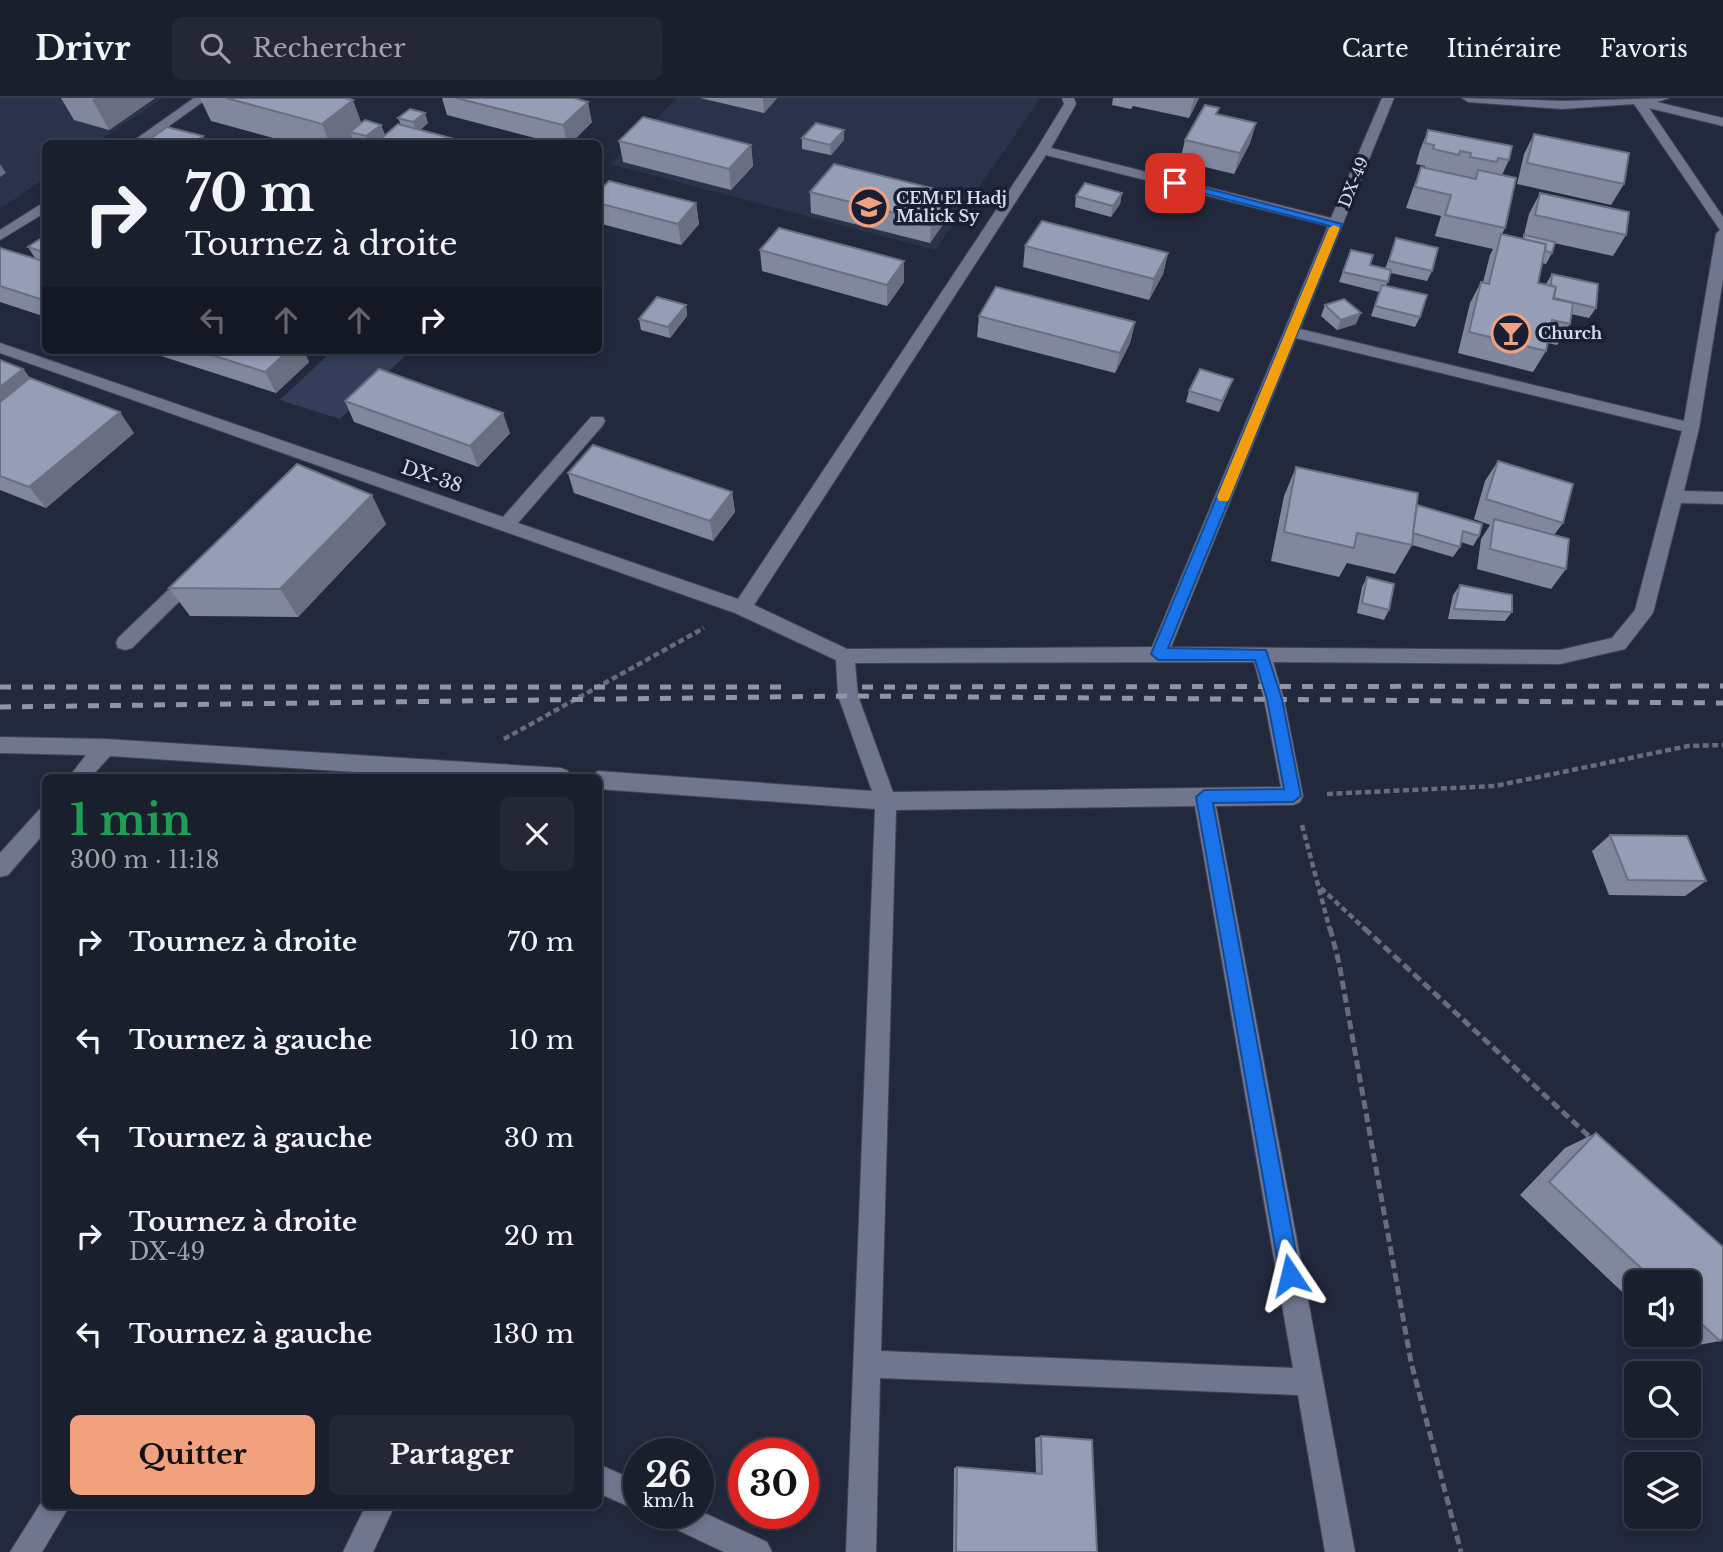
<!DOCTYPE html>
<html lang="fr">
<meta charset="utf-8">
<style>
:root{--surface:#1a1f2e;--page:#232736;--text:#f1f3f6;--muted:#9fa2aa;--line:#383d4a;--accent:#f1a17d}
body{margin:0;font-family:"Libre Baskerville",serif;background:var(--page);color:var(--text);height:100vh;display:flex;flex-direction:column;font-size:26px;white-space:nowrap}
*{box-sizing:border-box;margin:0}
p{font-size:23px;color:var(--muted)}
.icon{flex:none;width:38px;height:38px;fill:none;stroke:currentColor;stroke-width:2;stroke-linecap:round;stroke-linejoin:round}
.map{position:relative;flex:1;overflow:hidden}
.side{position:absolute;left:42px;top:676px;width:560px;height:735px;display:flex;flex-direction:column;background:var(--surface);border-radius:10px;box-shadow:0 4px 10px #0003,0 0 0 2px var(--line)}
.side>*{flex:none}
.guide{position:absolute;left:42px;top:42px;width:560px;height:214px;border-radius:10px;box-shadow:0 4px 10px #0003,0 0 0 2px var(--line);background:#1a1f2e;color:var(--text);overflow:hidden}
.fabs{position:absolute;left:1624px;top:1172px;display:grid;gap:14px}
.fabs a{display:grid;place-items:center;width:77px;height:77px;border-radius:10px;background:var(--surface);box-shadow:0 4px 10px #0003,0 0 0 2px var(--line);font-size:35px}
.speed{position:absolute;left:623px;top:1340px;display:flex;gap:14px;font-size:35px;font-weight:700;text-align:center}
.speed>*{display:grid;place-content:center;width:91px;height:91px;border-radius:50%;background:var(--surface);box-shadow:0 4px 10px #0003,0 0 0 2px var(--line);line-height:1}
.speed small{font-size:18px;font-weight:400}
.speed .limit{border:10px solid #d22;background:#fff;color:#111}
.pin{position:absolute;display:grid;place-items:center;width:60px;height:60px;color:#fff;margin:-30px;border-radius:14px;box-shadow:0 4px 10px #0006}
.me{position:absolute;width:77px;margin:-38px;rotate:350deg;stroke-linejoin:round;filter:drop-shadow(0 0 5px #0008)}
.turn{display:flex;align-items:center;gap:24px;height:147px;padding:0 28px;font-size:32px}
.turn .icon{width:91px;height:91px;stroke-width:2.5}
.turn b{display:block;font-size:49px;line-height:60px}
.lanes{display:flex;align-items:center;height:66px;padding:0 28px;background:#0003;justify-content:center;gap:35px;direction:ltr}
.lanes .off{opacity:.35}
.round{display:grid;place-items:center;flex:none;width:74px;height:74px;border-radius:10px;background:var(--page)}
.summary{display:flex;align-items:center;justify-content:space-between;height:119px;padding:0 28px}
h1{font-size:42px;font-weight:700;line-height:52px;color:#1e9e55}
.action{display:flex;gap:14px;margin-top:auto;padding:14px 28px}
.action a{flex:1;height:80px;border-radius:10px;background:var(--accent);color:#111;font-size:28px;font-weight:700;line-height:80px;text-align:center}
.action a+a{background:var(--page);color:var(--text)}
ul{padding:0;list-style:none}
li{display:flex;align-items:center;gap:21px;height:98px;padding:0 28px}
li div{flex:1}
li b{display:block;font-size:26px}
li em{font-style:normal}
header{display:flex;align-items:center;gap:42px;box-sizing:border-box;height:98px;padding:0 35px;background:var(--surface);border-bottom:2px solid var(--line)}
header strong{font-size:33px}
nav{display:flex;gap:38px;margin-inline-start:auto;font-size:24px}
.search{width:490px;height:63px;background:var(--page);display:flex;align-items:center;gap:18px;box-sizing:border-box;padding:0 24px;border-radius:10px;color:var(--muted);font-size:26px}
.map>svg:first-child{display:block}
.built{fill:#2b324b}
.green{fill:#353d5a}
.lines{fill:none;stroke-linecap:round;stroke-linejoin:round}
.minor-casing{stroke:#414657;stroke-width:2}
.path-far1{stroke:#676d7e;stroke-width:4.5;stroke-dasharray:6 3.5;stroke-linecap:butt}
.path{stroke:#676d7e;stroke-width:5;stroke-dasharray:9 4.5;stroke-linecap:butt}
.minor{fill:#6f768e;fill-rule:evenodd}
.rail{stroke:#8f95a4;stroke-width:5;stroke-dasharray:11 11;stroke-linecap:butt}
.wall{fill:#81889d}
.shaded-wall{fill:#696f80}
.building{fill:#969eb7;stroke:#696f80;stroke-width:2}
.route{fill:#1a73e8;stroke:#114b97;stroke-width:2}
.slow{fill:#f59e0b}
.labels{text-anchor:middle;stroke-width:7;stroke-linejoin:round;paint-order:stroke}
.far-street-label{font-size:16px;fill:#d8ddea;stroke:#191f32}
.far-poi-label{font-size:16px;font-weight:bold;fill:#d8ddea;stroke:#191f32;text-anchor:start}
.street-label{font-size:19px;fill:#d8ddea;stroke:#191f32}
</style>
<header>
<strong>Drivr</strong>
<div class="search"><svg class="icon" aria-label="search" viewBox="0 0 24 24"><circle cx="10" cy="10" r="6"/><path d="M15 15l6 6"/></svg>Rechercher</div>
<nav><a>Carte</a><a>Itinéraire</a><a>Favoris</a></nav>
</header>
<div class="map">
<svg width="1723" height="1454" viewBox="0 0 1723 1454">
<rect width="100%" height="100%" fill="#23293d"/>
<g class="built">
<polygon points="0,0 163,0 96,45 46,46 45,80 0,111"/>
<polygon points="677,0 1036,0 1040,1 935,152 610,66"/>
</g>
<polygon class="green" points="333,252 411,252 340,321 280,302"/>
<g class="lines">
<defs>
<g id="minor">
<polygon points="194,0 208,0 144,46 129,46"/>
<path d="M1062,0H1074L1076,6L1051,50L1331,120L1382,0H1394L1300,231L1684,323L1716,136L1720,132L1634,6L1562,11L1468,4L1462,0L1562,3L1669,0L1657,4L1723,20V28L1649,10L1723,119V181L1699,330L1684,393L1723,394V406L1681,405L1653,515L1625,551L1560,566L1273,564L1284,601L1303,698L1300,704L1293,707L1216,708L1355,1454H1325L1298,1297L880,1280L876,1454H846L875,711L598,691V679H589L598,673L872,693L838,598L836,562L735,515L0,255V245L503,419L591,319H603L605,323L603,327L518,425L738,501L1036,52L1064,6ZM1046,57L1328,128L1152,549L847,551L754,507ZM1296,240L1682,333L1635,512L1612,540L1560,552L1171,549ZM1254,564L1264,601L1281,689L893,694L858,598L855,565ZM1195,708L1293,1270L881,1253L896,712Z"/>
<polygon points="46,103 46,114 0,142 0,132"/>
<polygon points="193,472 199,474 202,479 199,484 132,550 125,552 118,550 116,545 118,540 187,474"/>
<polygon points="0,639 105,641 561,670 568,673 571,679 432,679 110,658 91,679 69,679 86,657 0,655"/>
<polygon points="46,709 46,733 8,777 0,779 0,755 39,712"/>
<polygon points="598,1366 639,1384 639,1413 598,1395"/>
<polygon points="46,1397 46,1407 70,1407 42,1454 10,1454"/>
<polygon points="366,1407 395,1407 373,1454 343,1454"/>
<polygon points="698,1412 767,1444 772,1454 724,1454 665,1426 661,1416 698,1416"/>
</g>
</defs>
<use href="#minor" class="minor-casing"/>
<g class="path-far1">
<polyline points="504,641 704,530"/>
<polyline points="1327,696 1495,688 1688,648 1723,647"/>
<polyline points="1302,727 1330,832"/>
<polyline points="1321,790 1366,832"/>
</g>
<g class="path">
<polyline points="1330,830 1339,865 1411,1264 1461,1454"/>
<polyline points="1364,830 1592,1041"/>
</g>
<use href="#minor" class="minor"/>
<g class="rail">
<polyline points="0,589 792,589"/>
<polyline points="862,589 1723,588"/>
<polyline points="0,609 848,598 1723,605"/>
</g>
</g>
<g class="wall">
<polygon points="61,0 155,0 109,32 74,22"/>
<polygon points="200,0 351,0 361,25 381,27 385,37 401,27 398,20 428,25 420,32 374,46 358,46 354,44 353,41 348,46 295,46 211,23"/>
<polygon points="442,0 574,0 592,24 570,46 558,46 447,17"/>
<polygon points="700,0 777,0 764,15"/>
<polygon points="1113,0 1199,0 1189,20 1133,8 1131,11 1112,7"/>
<polygon points="1256,25 1250,45 1234,76 1180,63 1185,42"/>
<polygon points="1428,32 1509,62 1502,77 1505,130 1502,136 1523,141 1529,116 1540,95 1626,137 1613,158 1554,145 1552,155 1546,166 1542,165 1538,185 1546,186 1552,176 1596,210 1589,220 1571,216 1570,226 1557,247 1547,245 1546,253 1533,274 1458,255 1470,205 1481,184 1483,184 1490,157 1493,151 1435,138 1441,118 1406,110 1413,90 1421,69 1425,69 1425,68 1416,66 1420,52"/>
<polygon points="1534,36 1624,86 1611,107 1517,86 1524,56"/>
<polygon points="802,40 844,42 831,57 802,51"/>
<polygon points="619,43 751,47 753,68 731,92 623,64"/>
<polygon points="598,94 696,105 699,126 681,147 598,125"/>
<polygon points="810,94 952,95 950,116 930,145 811,115"/>
<polygon points="1122,95 1120,106 1111,119 1075,109 1076,98"/>
<polygon points="46,137 46,164 35,160 28,149"/>
<polygon points="1396,140 1432,173 1427,183 1391,175 1386,188 1420,219 1415,229 1371,218 1379,194 1339,184 1351,152 1370,167 1385,171"/>
<polygon points="1025,148 1168,155 1163,176 1149,202 1023,169"/>
<polygon points="0,150 46,164 46,219 0,204"/>
<polygon points="760,152 904,163 904,184 887,208 762,173"/>
<polygon points="686,207 687,218 670,240 641,232 639,221"/>
<polygon points="1325,207 1356,226 1337,232 1321,218"/>
<polygon points="979,218 1135,224 1130,245 1115,275 977,239"/>
<polygon points="152,252 303,252 309,264 276,295 155,256"/>
<polygon points="0,262 23,271 30,280 134,335 46,410 0,392"/>
<polygon points="1233,281 1229,291 1219,314 1186,304 1189,293"/>
<polygon points="345,303 510,335 478,369 354,324"/>
<polygon points="1498,363 1563,425 1554,437 1566,471 1551,491 1477,471 1481,441 1490,427 1474,421 1485,383"/>
<polygon points="1296,369 1417,407 1479,438 1473,448 1461,444 1460,449 1453,459 1412,447 1395,476 1347,465 1339,479 1271,463 1284,398"/>
<polygon points="568,375 732,394 735,414 713,443 574,395"/>
<polygon points="386,426 298,519 190,518 169,490"/>
<polygon points="1367,479 1389,512 1384,522 1357,515 1362,489"/>
<polygon points="1460,487 1512,514 1505,523 1448,521 1453,497"/>
<polygon points="1610,737 1706,783 1685,798 1609,797 1592,753"/>
<polygon points="1596,1035 1723,1149 1723,1240 1720,1243 1682,1250 1668,1237 1689,1237 1689,1185 1636,1185 1636,1207 1520,1097 1565,1050"/>
<polygon points="1041,1338 1097,1454 953,1454 954,1370 957,1369 1036,1375 1035,1340"/>
</g>
<g class="shaded-wall">
<polygon points="94,0 155,0 109,32 92,1"/>
<polygon points="347,0 351,0 352,3 353,2 364,32 350,34 353,41 348,46 330,46 322,26"/>
<polygon points="763,0 777,0 764,15"/>
<polygon points="1194,0 1199,0 1189,20"/>
<polygon points="588,4 592,24 570,46 567,46 563,27"/>
<polygon points="425,15 428,25 417,34 413,24"/>
<polygon points="1256,25 1250,45 1234,76 1240,55"/>
<polygon points="381,27 385,38 374,46 369,46 366,38"/>
<polygon points="844,32 844,42 831,57 830,47"/>
<polygon points="203,38 206,46 192,46"/>
<polygon points="751,47 753,68 731,92 729,71"/>
<polygon points="0,66 6,75 0,79"/>
<polygon points="952,95 950,116 930,145 931,124"/>
<polygon points="1122,95 1120,106 1111,119 1113,108"/>
<polygon points="696,105 699,126 681,147 678,126"/>
<polygon points="1168,155 1163,176 1149,202 1154,181"/>
<polygon points="904,163 904,184 887,208 887,187"/>
<polygon points="686,207 687,218 670,240 668,229"/>
<polygon points="1361,215 1356,226 1337,232 1341,222"/>
<polygon points="1135,224 1130,245 1115,275 1120,255"/>
<polygon points="289,252 303,252 309,264 276,295 265,274"/>
<polygon points="23,271 46,301 0,338 0,289"/>
<polygon points="1233,281 1229,291 1219,314 1222,303"/>
<polygon points="120,314 134,335 46,410 29,389"/>
<polygon points="503,315 510,335 478,369 470,348"/>
<polygon points="732,394 735,414 713,443 710,423"/>
<polygon points="372,397 386,426 298,519 280,491"/>
</g>
<g class="building">
<polygon points="226,0 345,0 353,2 322,26"/>
<polygon points="456,0 574,0 588,4 563,27"/>
<polygon points="1205,7 1219,10 1216,16 1256,25 1240,55 1185,42"/>
<polygon points="410,11 425,15 413,24 398,20"/>
<polygon points="643,19 751,47 729,71 619,43"/>
<polygon points="365,22 381,27 366,38 350,34"/>
<polygon points="816,25 844,32 830,47 802,40"/>
<polygon points="398,26 473,46 375,46"/>
<polygon points="167,29 203,38 192,46 143,46"/>
<polygon points="1428,32 1512,48 1509,62 1498,60 1497,64 1470,59 1471,55 1460,53 1459,57 1433,51 1434,47 1425,45"/>
<polygon points="1534,36 1629,55 1624,86 1527,65"/>
<polygon points="834,66 952,95 931,124 810,94"/>
<polygon points="1421,69 1476,81 1478,72 1516,80 1505,130 1445,117 1451,97 1415,89"/>
<polygon points="609,83 696,105 678,126 598,105 598,94"/>
<polygon points="1085,85 1122,95 1113,108 1076,98"/>
<polygon points="1540,95 1629,114 1626,137 1535,117"/>
<polygon points="1042,123 1168,155 1154,181 1025,148"/>
<polygon points="779,130 904,163 887,187 760,152"/>
<polygon points="1501,136 1546,146 1538,185 1556,189 1553,201 1573,205 1570,226 1552,222 1546,253 1469,234 1481,184 1489,186"/>
<polygon points="46,137 46,155 28,149"/>
<polygon points="1524,137 1555,144 1552,155 1545,153 1546,146 1524,141"/>
<polygon points="1396,140 1438,150 1432,173 1389,163"/>
<polygon points="0,150 46,164 46,203 0,188"/>
<polygon points="1351,152 1373,157 1370,167 1391,172 1388,184 1343,174"/>
<polygon points="1552,176 1598,186 1596,210 1554,200 1556,189 1551,187"/>
<polygon points="1382,187 1427,197 1420,219 1375,208"/>
<polygon points="996,189 1135,224 1120,255 979,218"/>
<polygon points="657,199 686,207 668,229 639,221"/>
<polygon points="1344,201 1361,215 1341,222 1325,207"/>
<polygon points="196,252 289,252 265,274"/>
<polygon points="0,262 23,271 0,289"/>
<polygon points="379,271 503,315 470,348 345,303"/>
<polygon points="1200,271 1233,281 1222,303 1189,293"/>
<polygon points="30,280 120,314 29,389 0,378 0,304"/>
<polygon points="593,347 732,394 710,423 568,375"/>
<polygon points="1498,363 1573,386 1563,425 1486,401"/>
<polygon points="297,366 372,397 280,491 169,490"/>
<polygon points="1296,369 1418,395 1412,447 1357,435 1354,450 1284,434"/>
<polygon points="1417,407 1482,426 1479,438 1463,433 1460,449 1413,435"/>
<polygon points="1494,421 1569,441 1566,471 1490,451"/>
<polygon points="1367,479 1394,486 1389,512 1362,505"/>
<polygon points="1460,487 1512,497 1512,514 1454,511"/>
<polygon points="1610,737 1687,738 1706,783 1628,782"/>
<polygon points="1596,1035 1723,1149 1723,1240 1720,1243 1689,1214 1689,1185 1657,1185 1549,1084"/>
<polygon points="1041,1338 1092,1342 1097,1454 956,1454 957,1369 1042,1376"/>
</g>
<polygon class="route" points="1175,82 1342,126 1168,550 1266,552 1282,601 1301,698 1293,704 1213,705 1300,1177 1297,1184 1290,1187 1283,1184 1280,1177 1196,699 1204,692 1284,691 1267,601 1255,562 1158,562 1151,556 1330,128 1171,87 1170,85"/>
<polygon class="slow" points="1334,127 1340,130 1230,399 1228,403 1219,403 1217,399 1329,130"/>
<defs>
<symbol id="university-ring" viewBox="-11 -11 22 22"><circle r="9.5" fill="#191f32" stroke="#f1a17d" stroke-width="1.5"/><path d="M0-5L7-2L0 1L-7-2ZM-4 1L0 2.5L4 1V4Q0 6-4 4Z" fill="#f1a17d"/></symbol>
<symbol id="bar-ring" viewBox="-11 -11 22 22"><circle r="9.5" fill="#191f32" stroke="#f1a17d" stroke-width="1.5"/><path d="M-6-5H6L.8 .8V4.5H3.5V6h-7V4.5H-.8V.8Z" fill="#f1a17d"/></symbol>
</defs>
<g fill-rule="evenodd">
<use href="#university-ring" x="847" y="87" width="44" height="44"/>
<use href="#bar-ring" x="1489" y="213" width="44" height="44"/>
</g>
<g class="labels">
<g class="far-street-label">
<text transform="translate(1353 84) rotate(-68)" y="6">DX-49</text>
</g>
<g class="far-poi-label">
<text x="896" y="106">CEM El Hadj<tspan x="896" dy="18">Malick Sy</tspan></text>
<text x="1538" y="241">Church</text>
</g>
<g class="street-label">
<text transform="translate(432 378) rotate(19)" y="7">DX-38</text>
</g>
</g>
</svg>
<div class="fabs">
<a><svg class="icon" aria-label="sound" viewBox="0 0 24 24"><path d="M4 9h4l5-4v14l-5-4H4zM17 9q2 3 0 6"/></svg></a>
<a><svg class="icon" aria-label="search" viewBox="0 0 24 24"><circle cx="10" cy="10" r="6"/><path d="M15 15l6 6"/></svg></a>
<a><svg class="icon" aria-label="layers" viewBox="0 0 24 24"><path d="M12 4l9 5-9 5-9-5zM3 14l9 5 9-5"/></svg></a>
</div>
<div class="speed"><div>26<small>km/h</small></div><div class="limit">30</div></div>
<div class="pin" style="left:1175px;top:85px;background:#d93025"><svg class="icon" aria-label="arrive" viewBox="0 0 24 24"><path d="M6 21V4h12l-3 4 3 4H6"/></svg></div>
<svg class="me" style="left:1290px;top:1177px" viewBox="-20 -20 40 40"><path d="M0-17L14 15 0 8-14 15z" fill="#1a73e8" stroke="#fff" stroke-width="4"/></svg>
<div class="guide">
<div class="turn"><svg class="icon" aria-label="right" viewBox="0 0 24 24"><path d="M7 20v-9h11M14 6l5 5-5 5"/></svg><div><b>70 m</b>Tournez à droite</div></div>
<div class="lanes"><svg class="icon off" aria-label="left" viewBox="0 0 24 24"><path d="M17 20v-9H6M10 6l-5 5 5 5"/></svg><svg class="icon off" aria-label="ahead" viewBox="0 0 24 24"><path d="M12 20V5M6 11l6-6 6 6"/></svg><svg class="icon off" aria-label="ahead" viewBox="0 0 24 24"><path d="M12 20V5M6 11l6-6 6 6"/></svg><svg class="icon" aria-label="right" viewBox="0 0 24 24"><path d="M7 20v-9h11M14 6l5 5-5 5"/></svg></div>
</div>
<section class="side">
<div class="summary"><div><h1>1 min</h1><p>300 m · 11:18</p></div><a class="round"><svg class="icon" aria-label="close" viewBox="0 0 24 24"><path d="M6 6l12 12M18 6L6 18"/></svg></a></div>
<ul>
<li><svg class="icon" aria-label="right" viewBox="0 0 24 24"><path d="M7 20v-9h11M14 6l5 5-5 5"/></svg><div><b>Tournez à droite</b></div><em>70 m</em></li>
<li><svg class="icon" aria-label="left" viewBox="0 0 24 24"><path d="M17 20v-9H6M10 6l-5 5 5 5"/></svg><div><b>Tournez à gauche</b></div><em>10 m</em></li>
<li><svg class="icon" aria-label="left" viewBox="0 0 24 24"><path d="M17 20v-9H6M10 6l-5 5 5 5"/></svg><div><b>Tournez à gauche</b></div><em>30 m</em></li>
<li><svg class="icon" aria-label="right" viewBox="0 0 24 24"><path d="M7 20v-9h11M14 6l5 5-5 5"/></svg><div><b>Tournez à droite</b><p>DX-49</p></div><em>20 m</em></li>
<li><svg class="icon" aria-label="left" viewBox="0 0 24 24"><path d="M17 20v-9H6M10 6l-5 5 5 5"/></svg><div><b>Tournez à gauche</b></div><em>130 m</em></li>
</ul>
<div class="action"><a>Quitter</a><a>Partager</a></div>
</section>
</div>
